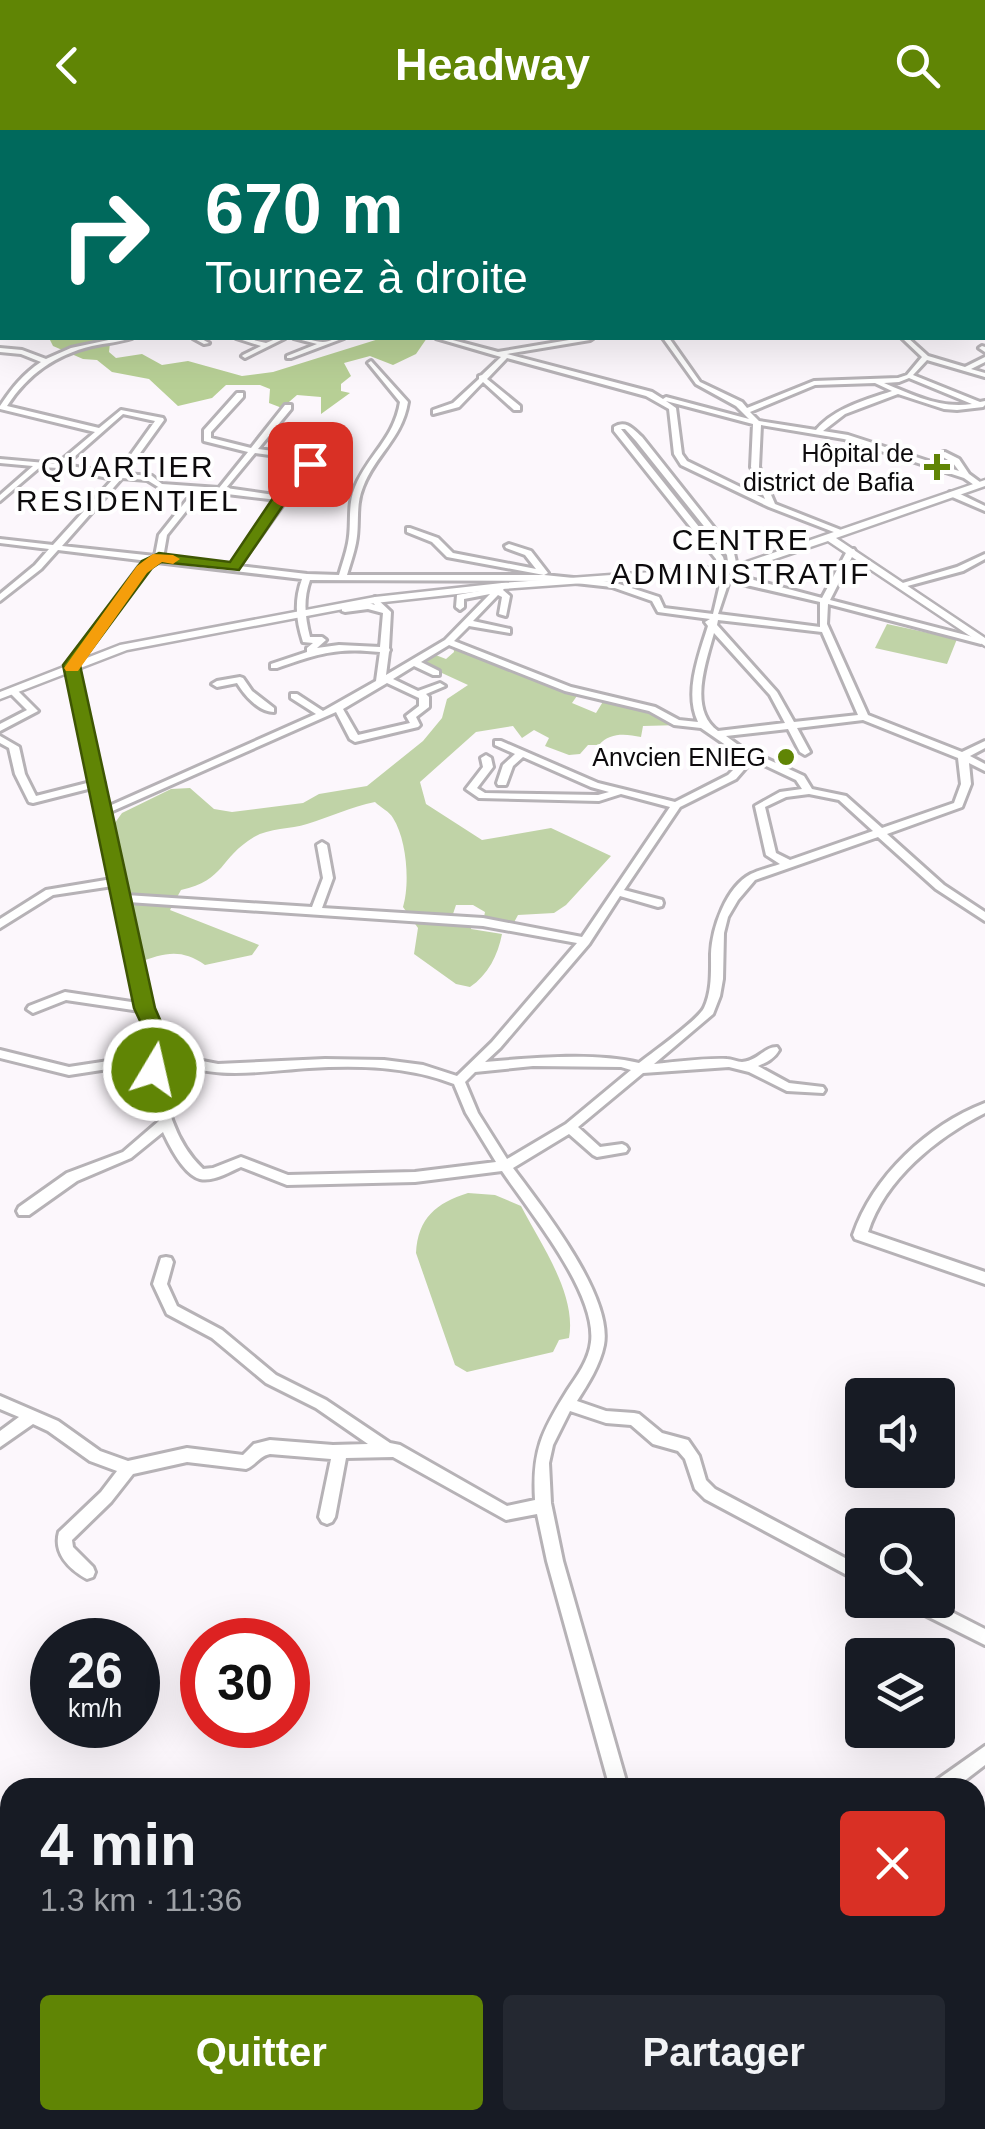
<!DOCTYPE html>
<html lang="fr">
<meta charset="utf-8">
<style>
:root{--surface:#171b24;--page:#242831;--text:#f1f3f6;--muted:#9ea1a6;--accent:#608505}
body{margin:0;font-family:Helvetica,sans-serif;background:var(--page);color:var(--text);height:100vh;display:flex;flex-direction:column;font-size:38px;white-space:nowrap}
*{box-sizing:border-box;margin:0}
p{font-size:32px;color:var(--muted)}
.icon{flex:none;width:55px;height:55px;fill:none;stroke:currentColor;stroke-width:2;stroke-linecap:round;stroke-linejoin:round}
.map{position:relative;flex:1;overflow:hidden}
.side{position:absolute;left:0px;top:1648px;width:985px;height:352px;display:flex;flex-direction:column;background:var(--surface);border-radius:30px 30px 0 0;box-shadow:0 10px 40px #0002}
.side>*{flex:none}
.hud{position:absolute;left:0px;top:0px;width:985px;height:210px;box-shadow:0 10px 40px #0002;background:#00695c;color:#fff;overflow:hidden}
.controls{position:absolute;left:845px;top:1248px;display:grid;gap:20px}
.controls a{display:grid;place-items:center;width:110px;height:110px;border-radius:10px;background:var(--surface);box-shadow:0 10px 40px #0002;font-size:50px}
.speed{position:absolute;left:30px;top:1488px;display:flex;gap:20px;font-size:50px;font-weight:700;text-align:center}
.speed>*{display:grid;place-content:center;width:130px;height:130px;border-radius:50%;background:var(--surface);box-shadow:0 10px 40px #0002;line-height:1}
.speed small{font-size:25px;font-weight:400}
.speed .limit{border:15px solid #d22;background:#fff;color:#111}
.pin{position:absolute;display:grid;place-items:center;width:85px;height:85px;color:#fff;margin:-42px;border-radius:20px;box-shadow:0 5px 15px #0006}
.me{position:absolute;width:110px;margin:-55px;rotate:9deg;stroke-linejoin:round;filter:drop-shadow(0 0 8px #0008)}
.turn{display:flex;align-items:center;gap:35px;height:210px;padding:0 40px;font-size:45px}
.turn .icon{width:130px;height:130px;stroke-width:2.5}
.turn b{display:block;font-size:70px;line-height:85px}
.round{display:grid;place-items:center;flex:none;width:105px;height:105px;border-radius:10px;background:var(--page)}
.summary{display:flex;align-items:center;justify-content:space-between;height:170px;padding:0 40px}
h1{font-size:60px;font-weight:700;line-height:75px}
.cta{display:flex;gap:20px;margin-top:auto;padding:20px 40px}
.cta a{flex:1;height:115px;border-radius:10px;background:var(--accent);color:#fff;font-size:40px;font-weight:700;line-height:115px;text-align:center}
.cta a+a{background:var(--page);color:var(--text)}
header{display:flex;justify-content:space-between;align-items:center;height:130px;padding:0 40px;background:var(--accent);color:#fff;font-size:45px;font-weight:700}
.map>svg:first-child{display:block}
.green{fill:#c0d3a7}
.forest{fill:#b7cf95}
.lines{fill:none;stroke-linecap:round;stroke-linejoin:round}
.river{fill:#dbaad6;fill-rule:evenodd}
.minor-casing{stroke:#b6b2b6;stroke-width:6}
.major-casing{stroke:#b6b2b6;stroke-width:5}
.minor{fill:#fff;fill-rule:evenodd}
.major{fill:#fff;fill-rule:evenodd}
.route{fill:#608505;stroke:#3e5603;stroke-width:2.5}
.slow{fill:#f59e0b}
.poi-dot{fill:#608505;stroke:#fff;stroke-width:4}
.labels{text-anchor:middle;stroke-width:8;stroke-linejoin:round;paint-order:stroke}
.far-poi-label{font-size:25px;fill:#0d0b0d;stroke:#fff;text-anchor:end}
.far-quarter-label{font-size:30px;letter-spacing:2.5px;fill:#0d0b0d;stroke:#fff}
</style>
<header><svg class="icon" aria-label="back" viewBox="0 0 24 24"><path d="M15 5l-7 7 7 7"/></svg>Headway<svg class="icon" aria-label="search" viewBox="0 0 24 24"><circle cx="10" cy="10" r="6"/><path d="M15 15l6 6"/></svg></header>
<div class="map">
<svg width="985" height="1999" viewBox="0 0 985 1999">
<rect width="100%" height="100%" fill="#fcf7fc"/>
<g class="green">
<polygon points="887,494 957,509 947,534 875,518"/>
<path d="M453,515L579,563L572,573L596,583L604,570L647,579L681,595L643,596L641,607C626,604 610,602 599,615H588L580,624L569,625L545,616L549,608L534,600L522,608L513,596L476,602L420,652L426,674L482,710L551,698L611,726L566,775L554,783L518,785L511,798L483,792L485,782L473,775H456L452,787L472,792L471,799L502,804C498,825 488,845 470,857L456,854L414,824L418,798L403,777C410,754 407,710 393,688C390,682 380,677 375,672C351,677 330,687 307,694C291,699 269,698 254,707C219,728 226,750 181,760L170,780L259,815L252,825L205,835C180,818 165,823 137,833L112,724V697L122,683L171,659L190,658L214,679L232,682L303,673L319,664L367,656L423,611L442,588L447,569L468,555L418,532L433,524L446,529L454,522Z"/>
<path d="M468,1063L495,1065L521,1076C540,1113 577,1164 569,1208L559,1210L553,1222L467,1242L455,1235L416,1123C418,1088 436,1073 468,1063Z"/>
</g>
<g class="forest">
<polygon points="0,0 559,0 574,2 2,2 2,138"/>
<polygon points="49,208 100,208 110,213 109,222 116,228 142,224 162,235 188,231 242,246 273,242 382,208 427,208 416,224 393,235 370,226 344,233 351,246 341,254 341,261 350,263 321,284 321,267 297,265 282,278 269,273 270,259 260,255 226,255 212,268 178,276 149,249 112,242 97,230 83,229 53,216"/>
</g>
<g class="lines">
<polygon class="river" points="844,0 850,0 849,2 843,2"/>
<defs>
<g id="minor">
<polygon points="0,110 2,111 2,115 0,114"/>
<polygon points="2,159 2,163 0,164 0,160"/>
<rect x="0" y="175" width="2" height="4"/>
<path d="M118,208H132C120,212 106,213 92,216C55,225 28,244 7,276L99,298L121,280L163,288L164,290L125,344L152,346L162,354L219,358L248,322L204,311V300L237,263H243V267L211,302V308L251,318L285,275H291V279L258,319L312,326L316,328L239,436L307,444L339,445C342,434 346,424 348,413C352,394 347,376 355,357C368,325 394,309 400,272L369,234L368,233L371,231L408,272C402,309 375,325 363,357C355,376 360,394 356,413C354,424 350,434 347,445H544L447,427L432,412L407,402V398H410L438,408L453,423L536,439L525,425L506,418L505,416L509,414L531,421L548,443L544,445L613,452L659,467L664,478L713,484L721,450L716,429L614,301V297C626,289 634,300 642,307L734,423L739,446L822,468L847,421L854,419L855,421L830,470L985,510L981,514L828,474L827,494L868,585L962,622L985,611V618L970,626L985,634V641L969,633L971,654L962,677L887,704L944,755L985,782V791L936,759L878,707L755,750L738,770L728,787L724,803L723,849L720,866L713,884L654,934C678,932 703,928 727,929C732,929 737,932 742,932C758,931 764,917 777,917L779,920C774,929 767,932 758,936L789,953L823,957L825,960L823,963L787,961L749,942L729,937L643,943L578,997L600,1017L622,1014L626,1016L628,1019L626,1022L597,1027L593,1025L569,1004L513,1038C542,1077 613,1166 604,1215C600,1235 588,1254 577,1271L606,1281L634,1283L639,1284L662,1303L688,1310L699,1326L706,1350L715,1359L862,1437V1453L705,1369L695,1359L685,1329L678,1321L653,1314L631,1295L606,1293L570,1281L553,1315L549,1333L551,1373L563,1431L628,1658H610L547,1431L537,1384L506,1390L393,1327L346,1328L335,1387L332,1392L327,1394L322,1392L319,1387L331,1329L270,1324C259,1326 256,1335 246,1339L187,1332L133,1344L111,1372L72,1410L73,1417L93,1437L95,1442L93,1447L87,1449C69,1439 53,1423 59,1402L101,1362L117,1341L90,1331L48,1301L33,1294L0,1317V1301L19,1287L0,1279V1266L58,1291L100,1321L128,1331L187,1318L243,1325L254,1314L270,1310L333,1315L368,1314L316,1278L266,1253L212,1208L167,1184L153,1154L161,1128L166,1127L171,1128L173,1132L167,1154L177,1176L222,1200L276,1245L326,1270L390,1313L400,1315L507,1376L535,1370C532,1321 542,1301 567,1261C577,1246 589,1230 591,1212C597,1163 529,1081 502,1041L415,1052L287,1055L241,1037C229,1042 213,1052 200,1049C184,1045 169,1015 163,1002L131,1028L77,1051L29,1085H19L17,1081L19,1077L67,1043L123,1022L159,991L147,933L69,945L0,928V920L69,937L161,923L148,904L140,881L66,870L33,883L27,879L29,876L65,862L138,873L116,771L114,768L115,765L113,756L53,765L0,798V789L46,760L112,749L92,658L33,673L29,672L15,644L9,618L0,613V606L19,617L25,644L36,666L91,652L66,535L139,437L148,431L58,420L41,439L0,471V464L35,435L49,419L0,413V409L53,415L113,349L59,338L40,337L0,371V365L33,336L0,333V329L57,334L95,302L0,279V276C12,258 23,244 41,232L21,224L0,222V218L22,220L46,229L71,218ZM123,284L155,291L117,344L65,335ZM621,299H625L636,311L727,425L730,445H728L723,427ZM255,323L307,330L281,366L226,358ZM122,348L147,350L160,358L194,361L159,405L155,426L62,416ZM202,361L278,370L231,436L163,428L167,405ZM157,432L302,449C294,471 296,490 303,512L313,513L307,518V522L271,534V538H277C316,524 337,517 380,522L376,551L323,581L297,564H291V568L316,584L107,677L102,655L104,653L101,650L76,535L145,441ZM310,450L557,451L612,457L652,471L658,482L710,489L705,492L708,496C699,525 684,563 698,592L679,590L655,577L571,557L454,511L469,496L510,503V499L473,491L498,465L502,467L499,484L506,486L510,466L503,460L506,456L502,453L496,458L457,465L456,477L460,480L464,477V469L490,464L445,510L386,545L389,522L390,520L389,518L391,482L375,467L371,470L375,475L369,473L342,477V481L345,482L368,479L383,483L380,517L339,515L317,518L326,510L322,507H310C305,487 303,470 310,450ZM729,451L820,472V497L718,484ZM718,490L822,502L858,585L794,592L777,562L717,495ZM714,503L770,565L785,593L718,601C688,580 706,532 714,503ZM449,515L565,561L649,581L674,595L701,598L730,618L739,634L728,645L675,672L598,653L501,611H495V615L515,624L503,635L497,653L498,655H506L513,636L523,627L591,657L609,662L598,665L485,663L477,658L493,637L491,628L486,625L481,628L483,637L466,659L479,668L599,671L621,664L670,677L582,807L483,788L322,778L333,748L327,715L322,712L317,715L323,748L312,777L126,765L108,683L336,582L350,609L355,612L418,597L420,595L416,587L429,577V567L426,564L445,556L440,553L418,561L393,549L414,536L433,545H439V541L421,532ZM387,553L419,568V576L406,586L410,593L358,605L343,579ZM863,590L958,628L961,654L954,673L882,698L846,666L812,659L804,646L741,617L726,606L788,599L800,622L805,625L810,622L797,598ZM747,627L796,650L802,659L780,662L755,676L766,725L780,734C771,737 760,740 751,744C726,757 712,798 711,824C711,842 712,861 704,878C697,891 653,922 639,933C594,922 532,928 485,932L500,918L589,814L620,766L658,777L662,776L663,773L662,770L624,760L680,677L736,649L749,634ZM809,664L839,670L873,701L790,730L776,723L765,677L786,667ZM128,772L483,796L577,813L492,912L457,946L423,935L384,930L325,929L218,934L187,928L174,922L162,908L153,884ZM165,927C209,952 261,941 309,938C358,935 408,936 454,954L466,983L496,1032L415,1042L288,1045L241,1027L213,1038L203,1039C172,1009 166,972 158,931ZM533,936L621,937L631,940L566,994L507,1029L478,983L465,952L475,942Z"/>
<polygon points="193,208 200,208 209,213 204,214"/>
<polygon points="236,208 245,208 266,213 278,208 285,208 245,228 242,226 243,225 261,216"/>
<path d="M294,208C304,207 314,212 323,212C331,212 336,207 344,208L291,228H287V226L317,214Z"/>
<path d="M436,208H445L498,222L581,208H593L590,210L507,224L652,262L663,269L666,267L749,289L736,276L696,254L663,208H669L700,252L742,272L747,278L814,251L898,248L907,245L922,227L902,208H908L928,226L965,237L985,227V232L971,239L985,243V247L927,230L913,245L980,272L985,271V275L983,277L957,280L944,279L898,264L845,284L823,301L848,305L959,341L953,333L938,324L945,322L959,329L969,344L984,355L977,357L964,348L844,309L761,295L759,337L775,374L846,402L839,404L769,377L681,335L674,324L669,279L646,266L507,228L487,249L520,276V280H514L483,252L459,277L433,284V280L453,273L479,249V246L482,245L501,227ZM909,248L972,274C940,279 913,265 884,253L899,252ZM875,253L892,261C866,270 834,278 816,300L759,291L750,282L815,255ZM666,271L753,294L751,337L765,369L687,331L682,324L676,278Z"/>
<polygon points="982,216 985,217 985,222 979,218"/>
<polygon points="950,362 956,362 985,376 985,381 950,366"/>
<polygon points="985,424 985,429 963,441 900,458 896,455 957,437"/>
<path d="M240,547L243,548L252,561L274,578V582C259,582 245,566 237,553L217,557L212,554L217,551Z"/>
<polygon points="14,559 17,560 38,581 0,601 0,594 27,580 9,562"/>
<path d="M985,973V983C936,1008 885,1049 868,1102L985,1142V1154L855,1109L853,1105C873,1046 928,995 985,973Z"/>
<polygon points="903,1470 928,1470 985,1499 985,1515 905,1475"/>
<polygon points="985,1616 985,1635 955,1658 932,1658 934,1652"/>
<polygon points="985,1822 985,1840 975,1841 975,1823"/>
<polygon points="402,1990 425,1990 420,1999 397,1999"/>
</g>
<polygon id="major" points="985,350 985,356 836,408 985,508 985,516 828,411 736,442 502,459 375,473 127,520 0,569 0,562 120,515 375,467 502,453 735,436"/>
</defs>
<use href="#minor" class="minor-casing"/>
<use href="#major" class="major-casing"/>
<use href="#minor" class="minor"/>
<use href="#major" class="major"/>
</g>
<polygon class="route" points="306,331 317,334 286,371 239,440 161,432 152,438 80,535 155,878 168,908 182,925 179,931 164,934 162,946 154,949 143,940 141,929 154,921 134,878 63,535 142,431 159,423 230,432 275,365"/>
<polygon class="slow" points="153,424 173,425 180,429 173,434 162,432 147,443 78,541 66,541 64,538 137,436"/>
<g class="poi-dot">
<path d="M932 322h10v10h10v10h-10v10h-10v-10h-10v-10h10z"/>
<circle cx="786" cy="627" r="10"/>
</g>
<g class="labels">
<g class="far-poi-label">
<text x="914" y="332">Hôpital de<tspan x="914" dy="29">district de Bafia</tspan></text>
<text x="766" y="636">Anvcien ENIEG</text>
</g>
<g class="far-quarter-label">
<text x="128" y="347">QUARTIER<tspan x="128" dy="34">RESIDENTIEL</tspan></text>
<text x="741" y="420">CENTRE<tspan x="741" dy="34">ADMINISTRATIF</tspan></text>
</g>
</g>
</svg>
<div class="controls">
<a><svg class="icon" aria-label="sound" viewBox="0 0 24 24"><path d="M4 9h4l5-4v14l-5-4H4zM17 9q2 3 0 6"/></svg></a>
<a><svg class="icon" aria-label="search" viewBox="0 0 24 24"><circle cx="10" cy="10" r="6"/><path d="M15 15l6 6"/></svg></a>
<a><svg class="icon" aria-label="layers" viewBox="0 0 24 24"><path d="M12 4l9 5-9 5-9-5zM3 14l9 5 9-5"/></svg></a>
</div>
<div class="speed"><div>26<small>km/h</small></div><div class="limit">30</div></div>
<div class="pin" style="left:310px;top:334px;background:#d93025"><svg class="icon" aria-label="arrive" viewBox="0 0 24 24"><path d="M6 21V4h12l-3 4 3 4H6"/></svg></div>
<svg class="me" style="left:154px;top:940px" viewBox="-20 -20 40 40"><circle r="17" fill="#608505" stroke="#fff" stroke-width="3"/><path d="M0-11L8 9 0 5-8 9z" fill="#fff"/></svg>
<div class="hud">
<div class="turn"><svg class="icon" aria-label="right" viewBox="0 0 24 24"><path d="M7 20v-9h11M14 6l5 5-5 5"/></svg><div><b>670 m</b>Tournez à droite</div></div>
</div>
<section class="side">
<div class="summary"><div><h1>4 min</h1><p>1.3 km · 11:36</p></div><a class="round" style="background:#d93025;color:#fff"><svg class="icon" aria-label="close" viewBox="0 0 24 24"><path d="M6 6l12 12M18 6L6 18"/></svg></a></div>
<div class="cta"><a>Quitter</a><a>Partager</a></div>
</section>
</div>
